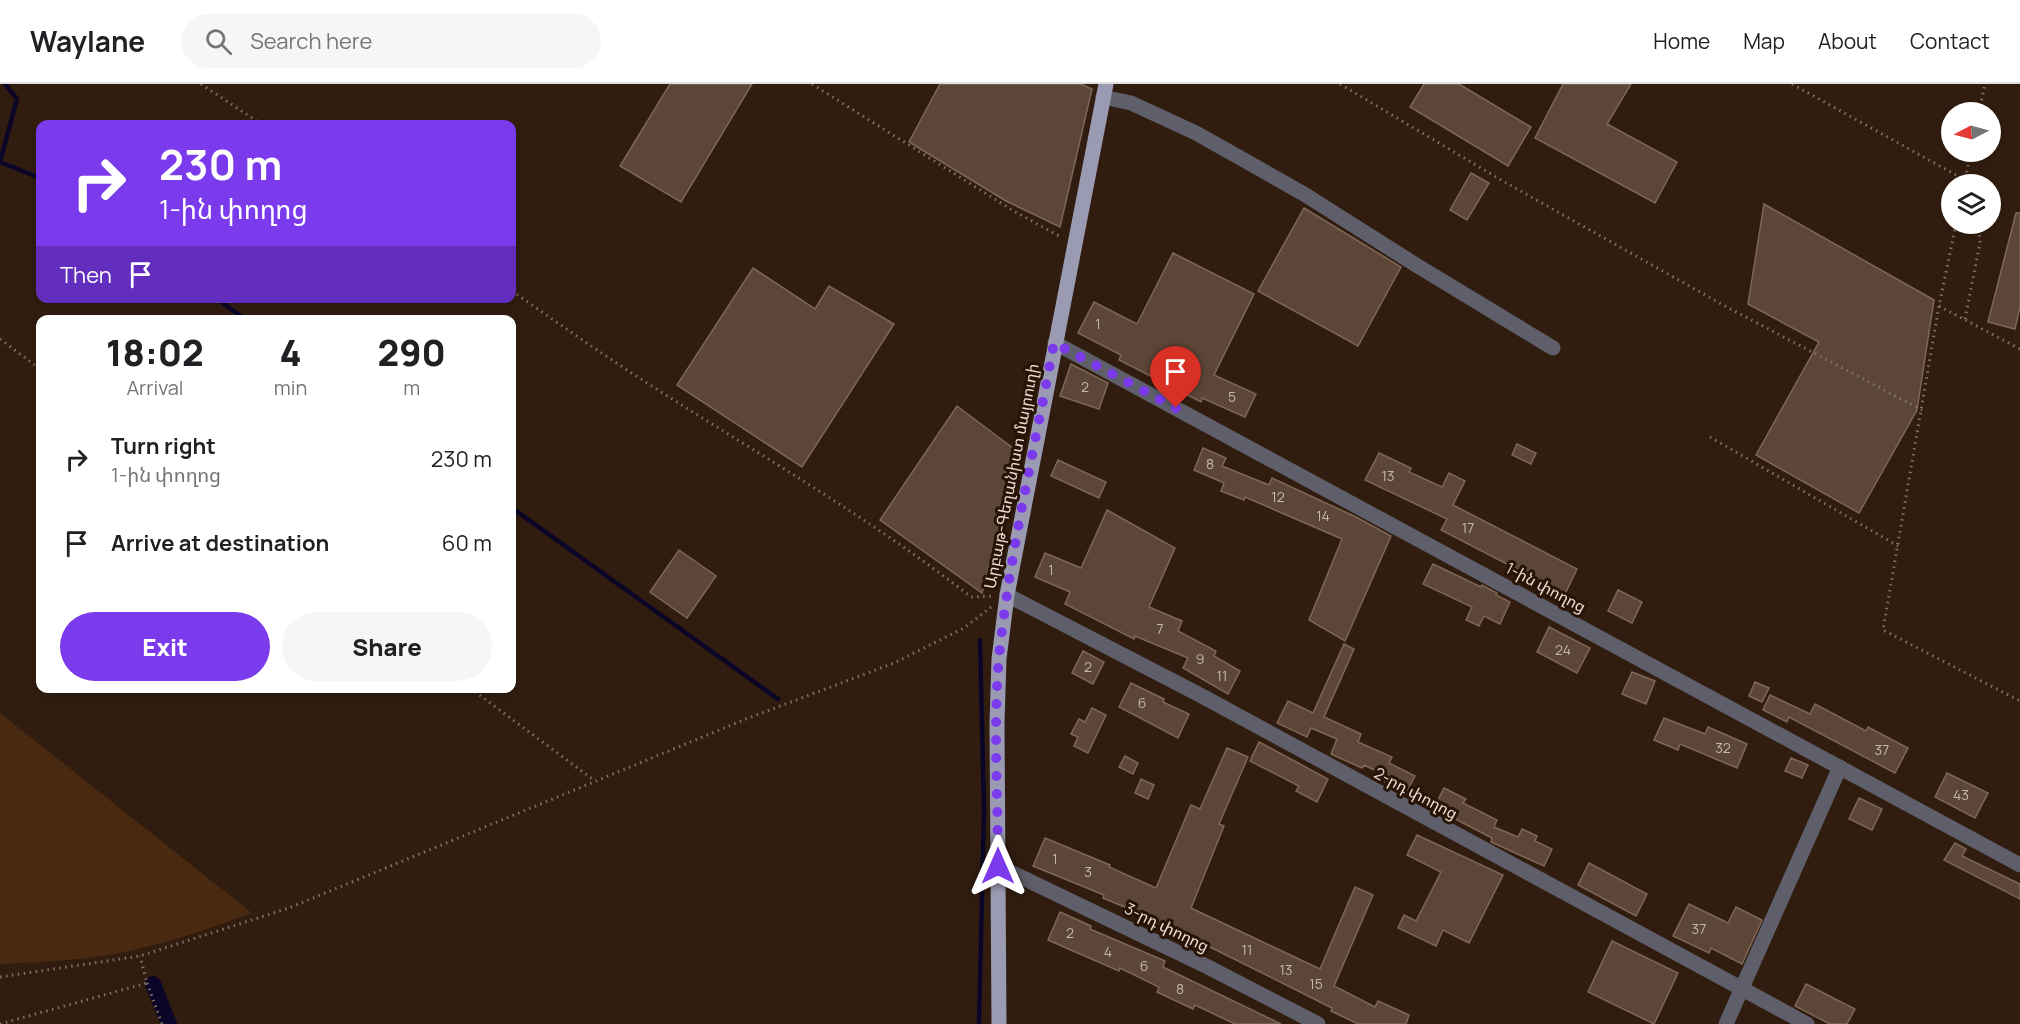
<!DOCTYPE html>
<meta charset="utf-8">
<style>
:root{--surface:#fff;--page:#f6f6f6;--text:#202124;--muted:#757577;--line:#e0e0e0;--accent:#7c3aed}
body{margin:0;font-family:Manrope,"Noto Sans Armenian",sans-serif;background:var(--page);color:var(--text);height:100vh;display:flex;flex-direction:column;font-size:22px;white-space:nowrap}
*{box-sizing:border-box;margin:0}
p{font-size:20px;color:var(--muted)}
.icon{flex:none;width:33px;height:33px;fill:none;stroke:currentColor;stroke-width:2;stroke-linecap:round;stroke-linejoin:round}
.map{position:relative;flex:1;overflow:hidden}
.details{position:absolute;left:36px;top:231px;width:480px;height:378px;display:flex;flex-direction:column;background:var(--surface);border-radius:12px;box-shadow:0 3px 9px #0003}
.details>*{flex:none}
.hud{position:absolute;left:36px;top:36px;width:480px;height:183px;border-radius:12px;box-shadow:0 3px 9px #0003;background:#7c3aed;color:#fff;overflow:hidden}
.needle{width:39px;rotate:264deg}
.controls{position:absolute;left:1941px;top:18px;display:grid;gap:12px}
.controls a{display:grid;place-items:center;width:60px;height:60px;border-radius:50%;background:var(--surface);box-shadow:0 3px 9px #0003;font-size:30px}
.pin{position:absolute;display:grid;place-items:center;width:51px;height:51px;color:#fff;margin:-62px -26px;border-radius:50% 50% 50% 0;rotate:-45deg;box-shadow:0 0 6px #0007}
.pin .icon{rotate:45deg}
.me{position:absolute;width:66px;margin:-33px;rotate:0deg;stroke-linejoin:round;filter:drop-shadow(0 0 4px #0008)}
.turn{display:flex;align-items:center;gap:21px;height:126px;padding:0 24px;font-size:27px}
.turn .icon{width:78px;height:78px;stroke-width:2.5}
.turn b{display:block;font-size:42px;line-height:51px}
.then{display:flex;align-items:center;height:57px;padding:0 24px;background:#0003;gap:12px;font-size:22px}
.eta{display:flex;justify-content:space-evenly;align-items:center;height:102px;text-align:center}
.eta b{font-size:36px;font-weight:800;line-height:42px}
.button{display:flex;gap:12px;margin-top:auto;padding:12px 24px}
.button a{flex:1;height:69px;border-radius:36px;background:var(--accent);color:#fff;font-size:24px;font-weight:800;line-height:69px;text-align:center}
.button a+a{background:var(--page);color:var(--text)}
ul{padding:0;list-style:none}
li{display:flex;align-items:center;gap:18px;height:84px;padding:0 24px}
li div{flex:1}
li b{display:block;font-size:22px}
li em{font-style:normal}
header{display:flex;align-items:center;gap:36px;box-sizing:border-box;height:84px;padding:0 30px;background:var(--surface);border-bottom:2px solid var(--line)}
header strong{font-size:28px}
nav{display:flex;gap:33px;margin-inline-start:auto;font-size:21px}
.search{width:420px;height:54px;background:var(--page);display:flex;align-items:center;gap:15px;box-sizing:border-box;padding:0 21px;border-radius:33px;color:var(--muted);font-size:22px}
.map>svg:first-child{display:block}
.green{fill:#492910}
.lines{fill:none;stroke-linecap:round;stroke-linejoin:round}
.stream{stroke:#0b0628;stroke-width:4.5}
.canal{stroke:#0b0628;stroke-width:16}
.building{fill:#5c4637;stroke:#7f6757;stroke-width:1.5}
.path{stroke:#827165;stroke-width:3;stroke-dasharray:1.5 4.5;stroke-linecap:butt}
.minor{stroke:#5e5f6a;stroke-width:15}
.major{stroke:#9a9bb2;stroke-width:15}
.route{stroke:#7c3aed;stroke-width:10;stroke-dasharray:0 18}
.labels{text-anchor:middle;stroke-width:6;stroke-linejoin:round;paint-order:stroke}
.number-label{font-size:14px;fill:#c6b6ab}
.street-label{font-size:16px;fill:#e9dbd2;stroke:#271406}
</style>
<header>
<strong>Waylane</strong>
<div class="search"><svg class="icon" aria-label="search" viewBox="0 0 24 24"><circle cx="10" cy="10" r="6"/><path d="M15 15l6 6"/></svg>Search here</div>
<nav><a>Home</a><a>Map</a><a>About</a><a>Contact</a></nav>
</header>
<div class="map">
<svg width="2020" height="940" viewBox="0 0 2020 940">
<rect width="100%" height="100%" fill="#311d0f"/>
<path class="green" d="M0,629L252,829C213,843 174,857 133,866C90,876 44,878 0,880Z"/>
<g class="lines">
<g class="stream">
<polyline points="0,78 17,15 5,0"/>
<polyline points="0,78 40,94"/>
<polyline points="216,214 246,236"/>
<polyline points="512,424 778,615"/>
<polyline points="979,940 984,726 980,556"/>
</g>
<polyline class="canal" points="153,900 169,940"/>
</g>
<g class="building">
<polygon points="670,0 752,0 681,118 620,82"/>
<polygon points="940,0 1081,0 1092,5 1060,143 1006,117 909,58"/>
<polygon points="1424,0 1459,0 1531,43 1508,82 1410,23"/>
<polygon points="1563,0 1631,0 1607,40 1677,78 1655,119 1535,54"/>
<polygon points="1471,89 1489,99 1467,136 1450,126"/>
<polygon points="1764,120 1934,216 1917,326 1859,429 1756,371 1819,258 1748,220"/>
<polygon points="1304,124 1401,183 1358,262 1258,207"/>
<polygon points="2016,129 2020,129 2020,223 2015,245 1988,238"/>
<polygon points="1173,169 1254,210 1214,291 1256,310 1245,333 1202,314 1201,318 1119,276 1121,271 1078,249 1094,218 1137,240"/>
<polygon points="753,184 815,225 829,202 894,240 802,383 677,301"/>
<polygon points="1071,280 1108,299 1099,325 1060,312"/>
<polygon points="957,322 1018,368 982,509 880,436"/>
<polygon points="1517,360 1536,369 1531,380 1512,371"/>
<polygon points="1203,364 1226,374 1222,382 1269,401 1272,394 1356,433 1391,452 1345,557 1309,536 1342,455 1245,413 1244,416 1221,407 1224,399 1194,386"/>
<polygon points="1379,369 1411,384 1409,388 1442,403 1449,389 1465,397 1453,421 1577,485 1565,510 1441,446 1447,435 1365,396"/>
<polygon points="1058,376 1106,398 1099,414 1051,392"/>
<polygon points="1107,426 1175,464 1149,523 1182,537 1178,547 1216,567 1214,572 1240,587 1228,610 1183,584 1188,574 1135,552 1134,555 1065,520 1070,508 1035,493 1045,469 1081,484"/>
<polygon points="679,466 716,492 687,534 650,508"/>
<polygon points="1433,480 1481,503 1482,501 1497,509 1496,511 1510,518 1500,540 1484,532 1479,542 1466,536 1472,523 1423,500"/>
<polygon points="1618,506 1642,518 1632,539 1608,527"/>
<polygon points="1549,543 1590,564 1577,589 1537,568"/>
<polygon points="1344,560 1354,565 1324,633 1361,650 1358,658 1392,673 1389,679 1415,692 1407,707 1385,697 1387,692 1364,681 1362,684 1331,670 1337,655 1311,644 1307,653 1277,639 1288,617 1313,629"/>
<polygon points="1083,567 1104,578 1093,600 1072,589"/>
<polygon points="1632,588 1655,597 1646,620 1622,610"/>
<polygon points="1755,598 1769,604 1762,618 1749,612"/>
<polygon points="1131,599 1164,615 1163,618 1189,630 1178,654 1119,623"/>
<polygon points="1770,611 1810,630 1815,620 1866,647 1868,643 1908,664 1895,689 1789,633 1787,638 1763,626"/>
<polygon points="1092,624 1106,631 1088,669 1074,662 1078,653 1071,650 1079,635 1085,638"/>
<polygon points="1664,634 1705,650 1708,643 1747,660 1737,684 1680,660 1678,666 1654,656"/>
<polygon points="1259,658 1328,695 1317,718 1296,707 1299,702 1250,677"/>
<polygon points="1227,664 1248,673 1219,740 1224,742 1191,824 1320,885 1355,803 1373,811 1334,902 1375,923 1378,917 1409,931 1406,940 1358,940 1331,927 1332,924 1212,864 1180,852 1180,850 1145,835 1146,832 1103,814 1104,811 1033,782 1045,754 1110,781 1109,783 1156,804 1191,721 1200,725"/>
<polygon points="1125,672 1138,679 1133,690 1119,683"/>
<polygon points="1791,674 1808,681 1802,694 1785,687"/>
<polygon points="1947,689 1988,709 1975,734 1935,713"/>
<polygon points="1141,695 1154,701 1148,715 1135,709"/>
<polygon points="1444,704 1466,715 1463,719 1497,736 1494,743 1518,753 1522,745 1537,752 1535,757 1552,765 1544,782 1500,762 1491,758 1492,754 1434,724"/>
<polygon points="1859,714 1882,725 1872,746 1849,735"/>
<polygon points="1417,751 1503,791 1469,859 1443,846 1436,862 1398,844 1404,831 1416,837 1441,788 1407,771"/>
<polygon points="1955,759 1966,765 1962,772 2020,800 2020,815 1944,776"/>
<polygon points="1589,779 1647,810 1636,832 1578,801"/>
<polygon points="1689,820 1728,839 1736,823 1762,836 1742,880 1711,864 1709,869 1673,852"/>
<polygon points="1060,828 1091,842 1090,845 1165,877 1163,883 1281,940 1235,940 1195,921 1193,925 1157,908 1159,903 1120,884 1119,887 1048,856"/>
<polygon points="1612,857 1678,889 1654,940 1588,908"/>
<polygon points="1806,900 1855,925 1847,940 1830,940 1795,922"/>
</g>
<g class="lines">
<g class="path">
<polyline points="201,0 261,40"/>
<polyline points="812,0 1012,126 1061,153"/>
<polyline points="1340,0 1501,96 1723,221 1922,326"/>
<polyline points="1792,0 1965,96"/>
<polyline points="1979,28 1985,0"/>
<polyline points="1964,100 1971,68"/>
<polyline points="1956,140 1939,222 1883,546 2020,617"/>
<path d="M512,207C555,237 599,268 644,297C754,368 868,432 971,513L993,512"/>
<polyline points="1939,222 2020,265"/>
<polyline points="1965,235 1980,159 1979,145 1971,140"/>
<polyline points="0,255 40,285"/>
<polyline points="1710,353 1898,462"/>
<polyline points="470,604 595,697"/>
<polyline points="0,893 140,872 289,824 746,635 894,579 964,544 991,523"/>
<polyline points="147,899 162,940"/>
<polyline points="0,940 147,899 140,872"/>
</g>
<g class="minor">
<polyline points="1103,13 1131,19 1196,49 1304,110 1416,181 1553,264"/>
<polyline points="1055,259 2020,781"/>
<polyline points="1007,511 1200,611 1807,940"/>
<polyline points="998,782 1208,883 1318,940"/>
<polyline points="1726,940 1840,683"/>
</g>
<polyline class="major" points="999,940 997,639 999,575 1007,511 1106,0"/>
</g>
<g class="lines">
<path class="route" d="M998,782C998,713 993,642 999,573C1010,467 1035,363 1054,259L1176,324"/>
</g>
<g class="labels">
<g class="number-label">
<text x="1098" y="245">1</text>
<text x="1085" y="308">2</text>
<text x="1232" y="318">5</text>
<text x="1210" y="385">8</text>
<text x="1388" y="397">13</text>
<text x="1278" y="418">12</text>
<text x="1323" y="437">14</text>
<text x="1468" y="449">17</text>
<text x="1051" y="491">1</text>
<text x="1160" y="550">7</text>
<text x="1563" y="571">24</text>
<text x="1200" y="580">9</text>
<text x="1088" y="588">2</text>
<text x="1222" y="597">11</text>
<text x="1142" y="624">6</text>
<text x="1723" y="669">32</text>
<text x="1882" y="671">37</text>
<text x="1961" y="716">43</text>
<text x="1055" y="780">1</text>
<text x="1088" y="793">3</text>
<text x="1699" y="850">37</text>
<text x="1070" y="854">2</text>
<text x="1247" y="871">11</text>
<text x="1108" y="873">4</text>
<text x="1144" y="887">6</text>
<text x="1286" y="891">13</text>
<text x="1316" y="905">15</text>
<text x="1180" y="910">8</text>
</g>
<g class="street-label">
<text transform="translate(1011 392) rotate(-79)" y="6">Արբաթ-Գեղանիստ մայրուղի</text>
<text transform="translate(1546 503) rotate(28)" y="6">1-ին փողոց</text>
<text transform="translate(1416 709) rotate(28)" y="6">2-րդ փողոց</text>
<text transform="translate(1167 843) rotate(26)" y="6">3-րդ փողոց</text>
</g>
</g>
</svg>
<div class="controls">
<a><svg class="needle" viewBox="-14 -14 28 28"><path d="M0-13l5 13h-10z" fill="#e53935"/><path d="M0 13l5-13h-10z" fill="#757577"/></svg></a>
<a><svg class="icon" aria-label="layers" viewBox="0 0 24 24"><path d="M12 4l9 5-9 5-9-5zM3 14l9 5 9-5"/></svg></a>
</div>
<div class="pin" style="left:1176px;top:324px;background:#d93025"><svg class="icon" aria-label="arrive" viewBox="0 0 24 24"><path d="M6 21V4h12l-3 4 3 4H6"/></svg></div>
<svg class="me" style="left:998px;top:782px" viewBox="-20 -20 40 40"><path d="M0-17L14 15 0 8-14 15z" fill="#7c3aed" stroke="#fff" stroke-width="4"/></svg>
<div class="hud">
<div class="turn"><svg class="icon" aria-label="right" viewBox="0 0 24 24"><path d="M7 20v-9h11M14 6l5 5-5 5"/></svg><div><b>230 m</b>1-ին փողոց</div></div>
<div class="then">Then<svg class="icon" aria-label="arrive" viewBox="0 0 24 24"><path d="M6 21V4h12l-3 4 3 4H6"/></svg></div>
</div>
<section class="details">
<div class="eta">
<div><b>18:02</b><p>Arrival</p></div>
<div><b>4</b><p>min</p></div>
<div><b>290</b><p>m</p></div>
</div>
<ul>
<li><svg class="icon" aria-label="right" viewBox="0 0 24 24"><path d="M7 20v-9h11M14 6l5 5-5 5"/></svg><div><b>Turn right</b><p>1-ին փողոց</p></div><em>230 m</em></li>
<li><svg class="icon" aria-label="arrive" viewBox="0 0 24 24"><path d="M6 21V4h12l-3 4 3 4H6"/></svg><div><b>Arrive at destination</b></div><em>60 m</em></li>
</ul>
<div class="button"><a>Exit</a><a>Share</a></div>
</section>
</div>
